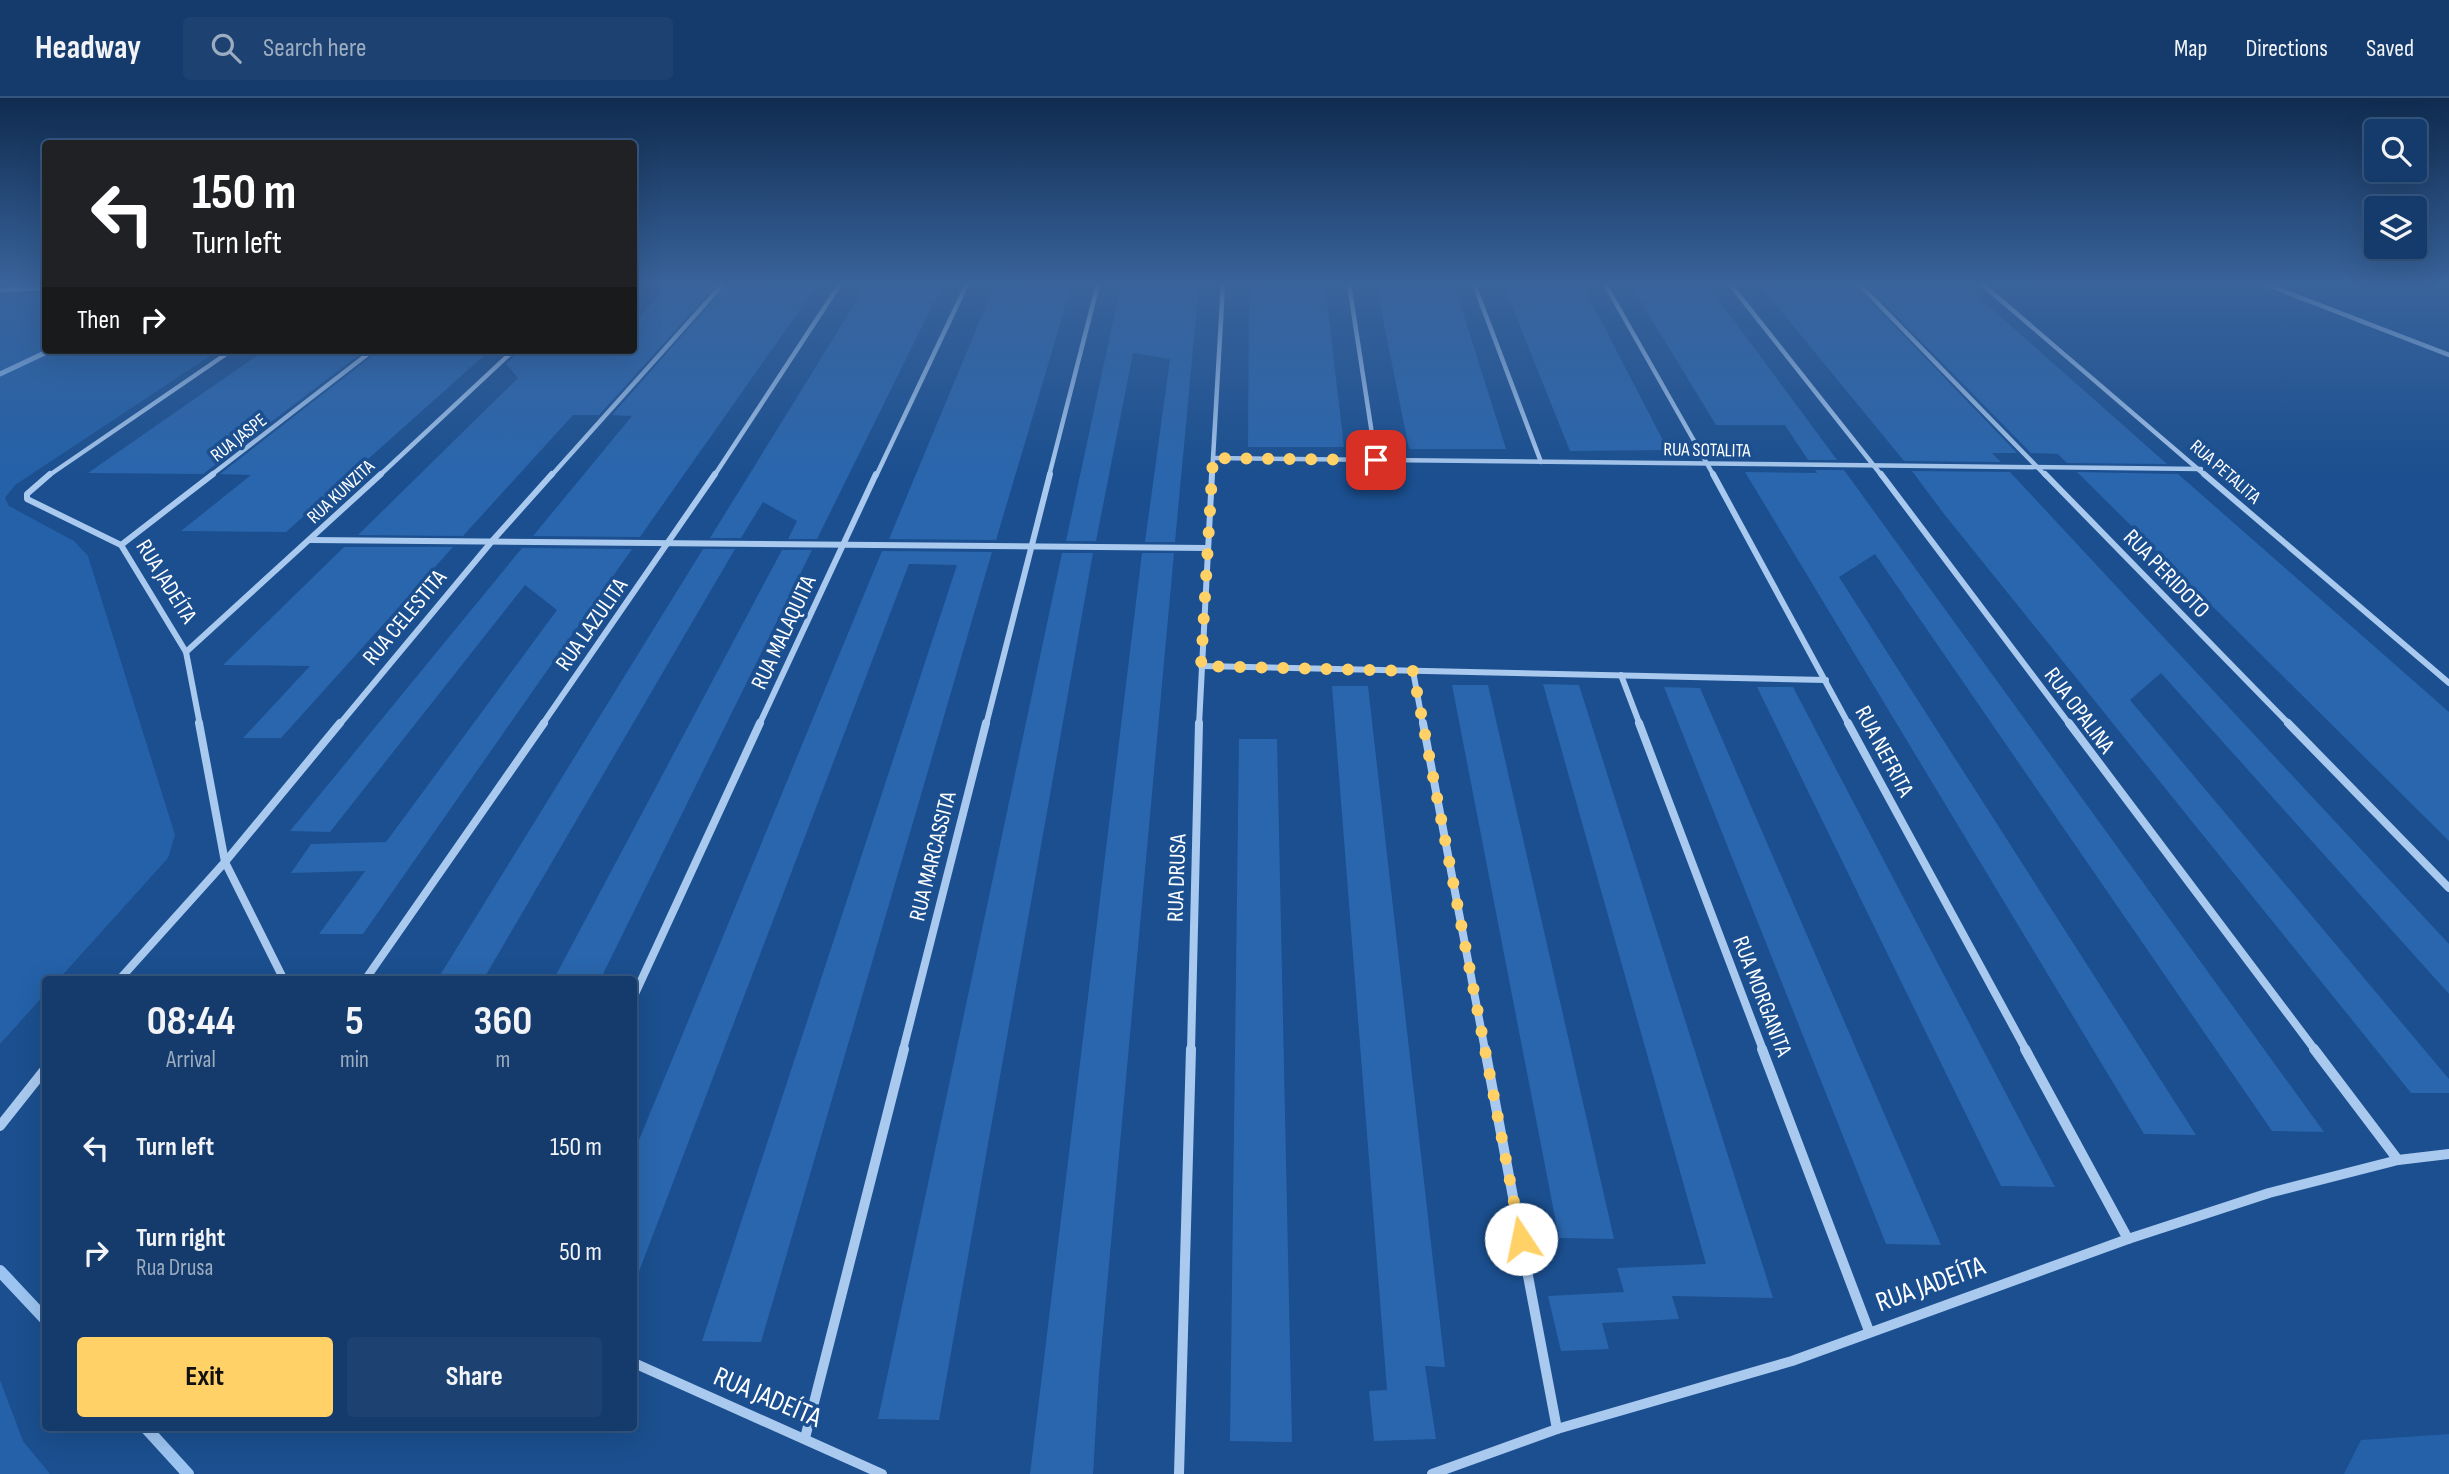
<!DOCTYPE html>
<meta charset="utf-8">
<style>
:root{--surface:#143b6b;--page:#1d4271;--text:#f1f3f6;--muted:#9dadc1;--line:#33557e;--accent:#ffd166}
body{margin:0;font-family:"Sofia Sans Condensed",sans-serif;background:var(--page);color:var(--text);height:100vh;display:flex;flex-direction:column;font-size:26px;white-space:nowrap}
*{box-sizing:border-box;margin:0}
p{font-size:23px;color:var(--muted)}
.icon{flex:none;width:38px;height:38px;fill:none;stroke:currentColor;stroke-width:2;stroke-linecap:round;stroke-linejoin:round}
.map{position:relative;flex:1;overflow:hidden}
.side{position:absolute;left:42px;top:878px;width:595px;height:455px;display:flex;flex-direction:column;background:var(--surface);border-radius:7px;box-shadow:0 7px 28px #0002,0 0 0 2px var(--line)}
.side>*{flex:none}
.guide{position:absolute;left:42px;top:42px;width:595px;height:214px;border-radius:7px;box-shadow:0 7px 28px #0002,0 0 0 2px var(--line);background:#202124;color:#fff;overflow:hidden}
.tools{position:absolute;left:2364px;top:21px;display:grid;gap:14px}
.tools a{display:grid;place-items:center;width:63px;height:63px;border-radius:7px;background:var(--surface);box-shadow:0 7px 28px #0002,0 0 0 2px var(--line);font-size:35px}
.pin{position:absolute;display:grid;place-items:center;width:60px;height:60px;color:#fff;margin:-30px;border-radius:14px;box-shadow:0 4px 10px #0006}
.me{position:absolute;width:77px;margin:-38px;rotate:349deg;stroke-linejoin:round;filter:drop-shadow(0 0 5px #0008)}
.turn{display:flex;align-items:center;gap:24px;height:147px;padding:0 35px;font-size:32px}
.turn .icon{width:91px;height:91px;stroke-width:2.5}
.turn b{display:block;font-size:49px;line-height:60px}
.then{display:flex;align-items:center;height:66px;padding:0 35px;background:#0003;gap:14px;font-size:26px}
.eta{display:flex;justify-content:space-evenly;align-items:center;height:119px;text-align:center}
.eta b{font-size:42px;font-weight:700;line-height:49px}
.button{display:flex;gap:14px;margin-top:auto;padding:14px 35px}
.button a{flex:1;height:80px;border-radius:7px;background:var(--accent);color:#111;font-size:28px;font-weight:700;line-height:80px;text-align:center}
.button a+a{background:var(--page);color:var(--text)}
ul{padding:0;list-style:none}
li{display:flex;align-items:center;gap:21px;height:105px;padding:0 35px}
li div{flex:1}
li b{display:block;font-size:26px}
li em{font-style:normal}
header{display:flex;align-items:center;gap:42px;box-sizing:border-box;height:98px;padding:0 35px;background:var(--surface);border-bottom:2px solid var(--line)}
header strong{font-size:33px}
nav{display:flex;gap:38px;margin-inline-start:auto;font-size:24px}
.search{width:490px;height:63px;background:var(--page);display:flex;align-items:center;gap:18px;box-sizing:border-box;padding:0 24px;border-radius:7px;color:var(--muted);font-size:26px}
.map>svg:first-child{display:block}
.green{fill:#2461a8}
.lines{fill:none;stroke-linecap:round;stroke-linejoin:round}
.stream-far1{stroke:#9cc4f0;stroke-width:5}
.stream{stroke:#9cc4f0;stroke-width:12}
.building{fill:#2a66ad}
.street-far3{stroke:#a9c9ee;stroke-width:4.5}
.street-far2{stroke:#a9c9ee;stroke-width:6}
.street-far1{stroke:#a9c9ee;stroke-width:8}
.street{stroke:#a9c9ee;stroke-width:10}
.route{stroke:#ffd166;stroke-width:12;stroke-dasharray:0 21.6}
.labels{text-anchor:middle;stroke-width:7;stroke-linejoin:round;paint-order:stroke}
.far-street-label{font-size:19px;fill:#fff;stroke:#1b4f8f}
.street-label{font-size:23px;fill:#fff;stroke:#1b4f8f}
.near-street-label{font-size:28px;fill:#fff;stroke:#1b4f8f}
</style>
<header>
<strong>Headway</strong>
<div class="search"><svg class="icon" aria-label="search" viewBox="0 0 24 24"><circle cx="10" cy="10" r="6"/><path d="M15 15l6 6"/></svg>Search here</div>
<nav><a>Map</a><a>Directions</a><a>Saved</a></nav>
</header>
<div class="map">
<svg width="2449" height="1376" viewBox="0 0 2449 1376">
<rect width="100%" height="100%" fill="#1b4f8f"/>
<g class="green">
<polygon points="45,196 46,252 219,252 15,387 5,400 9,408 74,443 88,458 175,737 168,760 58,882 46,882 45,896 0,946 0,198"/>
<polygon points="0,1282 23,1343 50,1376 0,1376"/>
<polygon points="2449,1336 2449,1376 2344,1376 2361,1342"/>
</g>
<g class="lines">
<polyline class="stream-far1" points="0,276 51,252"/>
<g class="stream">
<polyline points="0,1173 46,1222"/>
<polyline points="146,1330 188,1376"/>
</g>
</g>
<g class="building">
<polygon points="709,186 717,186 599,317 573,317 463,438 358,437 518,280 506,266 519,253 634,252 634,224 668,188"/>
<polygon points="728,186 818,186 640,439 533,438 632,318 612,317"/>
<polygon points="867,186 943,186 817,441 788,441 797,423 763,404 741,440 710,440"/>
<polygon points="995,186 1072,186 996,442 889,441"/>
<polygon points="1121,186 1199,186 1175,444 1145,444 1170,261 1133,255 1096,443 1066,443"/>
<polygon points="1249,186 1325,186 1344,349 1248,349"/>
<polygon points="1376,186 1454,186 1506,351 1409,351"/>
<polygon points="1503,186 1582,186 1668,352 1570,353"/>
<polygon points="1630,186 1707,186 1837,362 1808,362 1785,327 1716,327"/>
<polygon points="1759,186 1854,186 2017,355 1992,355 2001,364 1904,363"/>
<polygon points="1866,187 1966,188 2167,366 2067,365 2058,356 2031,355"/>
<polygon points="265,252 363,254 203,376 88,375"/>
<polygon points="377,254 487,255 286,434 181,433 251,377 220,376"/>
<polygon points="1815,372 1844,372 2324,1034 2272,1033 1875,456 1839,479 2196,1037 2144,1036 1745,374 1817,375"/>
<polygon points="1912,373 2010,374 2449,846 2449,896 2161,575 2130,602 2449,981 2449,995 2411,995 1944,416"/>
<polygon points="2077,374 2178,376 2449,614 2449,743"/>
<polygon points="344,449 453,449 281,640 243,640 310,568 223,567"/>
<polygon points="522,450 632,451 363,836 319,836 365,773 291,775 311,746 386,744 557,512 525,487 330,734 290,733"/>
<polygon points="703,451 735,451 483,882 437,882"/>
<polygon points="782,452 812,452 602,878 556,877"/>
<polygon points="882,453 992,454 761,1244 702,1243 957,467 909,466 635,1184 634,1054"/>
<polygon points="1062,455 1093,455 939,1322 878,1321"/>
<polygon points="1142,455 1174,455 1099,1276 1093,1376 1030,1376"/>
<polygon points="1543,586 1579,587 1773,1200 1672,1198 1679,1221 1602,1225 1609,1251 1561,1253 1548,1198 1624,1194 1617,1170 1706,1166"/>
<polygon points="1452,587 1488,587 1614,1141 1559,1140"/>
<polygon points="1332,588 1368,588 1445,1269 1425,1268 1436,1341 1374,1343 1369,1293 1387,1292"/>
<polygon points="1664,589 1700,590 1941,1147 1886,1146"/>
<polygon points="1757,589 1793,589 2055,1089 2001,1088"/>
<polygon points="1239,641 1277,641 1292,1344 1230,1343"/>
</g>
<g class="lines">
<g class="street-far3">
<polyline points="1349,186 1376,362"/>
<polyline points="1474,186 1541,364"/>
<polyline points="1605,186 1714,378"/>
<polyline points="1730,186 1882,378"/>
<polyline points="1859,186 2046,378"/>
<polyline points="1982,186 2206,378"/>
<polyline points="2265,186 2449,257"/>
<polyline points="0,192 46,190"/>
<polyline points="1213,360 2201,371"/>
<polyline points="48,378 232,252"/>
<polyline points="210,378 373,252"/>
<polyline points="379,378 514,252"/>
<polyline points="551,378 723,186"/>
<polyline points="714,378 840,186"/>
<polyline points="876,378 967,186"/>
<polyline points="1049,378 1098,186"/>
<polyline points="1212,378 1223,186"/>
</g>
<g class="street-far2">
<polyline points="50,376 27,396 27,401 121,447 186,554 200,627"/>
<polyline points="1713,376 1849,627"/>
<polyline points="1881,376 2070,627"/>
<polyline points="2045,376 2290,627"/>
<polyline points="2204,376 2449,585"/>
<polyline points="310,442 1208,450"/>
<polyline points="121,447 213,376"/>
<polyline points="186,554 381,376"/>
<polyline points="1201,568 1826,582"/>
<polyline points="1413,573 1423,627"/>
<polyline points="1621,577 1640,627"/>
<polyline points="339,627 493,442 552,376"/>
<polyline points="542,627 715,376"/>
<polyline points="759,627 876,376"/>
<polyline points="986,627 1050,376"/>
<polyline points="1199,627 1212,376"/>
</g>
<g class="street-far1">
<polyline points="199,625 225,764 284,882"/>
<polyline points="1423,625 1485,952"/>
<polyline points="1639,625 1763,952"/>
<polyline points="1848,625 2026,952"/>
<polyline points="2069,625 2315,952"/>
<polyline points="2288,625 2449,790"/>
<polyline points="119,882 225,764 340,625"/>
<polyline points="365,882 544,625"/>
<polyline points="634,898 760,625"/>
<polyline points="903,952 986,625"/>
<polyline points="1191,952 1199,625"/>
</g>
<g class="street">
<polyline points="1485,951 1557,1331"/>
<polyline points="1762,951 1869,1233"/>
<polyline points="2025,951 2128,1141"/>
<polyline points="2314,951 2398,1062"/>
<polyline points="0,1028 46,970"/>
<polyline points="634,1265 882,1376"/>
<polyline points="805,1340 904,951"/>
<polyline points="1179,1376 1191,951"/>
<polyline points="1432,1376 1557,1331 1792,1263 2128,1141 2269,1095 2398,1062 2449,1056"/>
</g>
</g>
<linearGradient id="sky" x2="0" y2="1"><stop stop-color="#0f2b4f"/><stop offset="0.49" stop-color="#39639b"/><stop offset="1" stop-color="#39639b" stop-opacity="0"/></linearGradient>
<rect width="2449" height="378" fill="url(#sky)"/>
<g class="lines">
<polyline class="route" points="1376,362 1213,360 1201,568 1413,573 1521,1141"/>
</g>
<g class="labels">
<g class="far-street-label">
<text transform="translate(238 339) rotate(-38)" y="7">RUA JASPE</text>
<text transform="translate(1707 351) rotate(1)" y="7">RUA SOTALITA</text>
<text transform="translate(2226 373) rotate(41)" y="7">RUA PETALITA</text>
<text transform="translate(340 393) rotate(-43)" y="7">RUA KUNZITA</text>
</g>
<g class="street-label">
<text transform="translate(2167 475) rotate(46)" y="8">RUA PERIDOTO</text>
<text transform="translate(167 483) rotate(58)" y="8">RUA JADEÍTA</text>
<text transform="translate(404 519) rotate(-50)" y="8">RUA CELESTITA</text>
<text transform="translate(591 526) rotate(-55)" y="8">RUA LAZULITA</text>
<text transform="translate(783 534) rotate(-65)" y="8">RUA MALAQUITA</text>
<text transform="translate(2080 612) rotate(53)" y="8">RUA OPALINA</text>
<text transform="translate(1885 653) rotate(62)" y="8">RUA NEFRITA</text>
<text transform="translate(932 758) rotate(-76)" y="8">RUA MARCASSITA</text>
<text transform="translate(1176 780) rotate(-88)" y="8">RUA DRUSA</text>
<text transform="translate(1763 898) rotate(69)" y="8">RUA MORGANITA</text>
</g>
<g class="near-street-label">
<text transform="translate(1930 1185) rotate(-20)" y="10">RUA JADEÍTA</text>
<text transform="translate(768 1298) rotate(23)" y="10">RUA JADEÍTA</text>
</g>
</g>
</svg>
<div class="tools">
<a><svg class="icon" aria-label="search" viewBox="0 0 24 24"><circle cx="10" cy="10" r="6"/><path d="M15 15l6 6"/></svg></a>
<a><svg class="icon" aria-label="layers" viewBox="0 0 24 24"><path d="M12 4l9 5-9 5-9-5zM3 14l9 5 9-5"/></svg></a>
</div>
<div class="pin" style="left:1376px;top:362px;background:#d93025"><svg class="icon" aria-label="arrive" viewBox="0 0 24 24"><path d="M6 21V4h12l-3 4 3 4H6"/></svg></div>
<svg class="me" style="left:1521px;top:1141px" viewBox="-20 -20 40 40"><circle r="19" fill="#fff"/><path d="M0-13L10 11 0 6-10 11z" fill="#ffd166"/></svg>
<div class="guide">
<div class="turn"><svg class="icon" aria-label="left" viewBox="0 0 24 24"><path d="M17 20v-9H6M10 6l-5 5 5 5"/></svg><div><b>150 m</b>Turn left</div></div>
<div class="then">Then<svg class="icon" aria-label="right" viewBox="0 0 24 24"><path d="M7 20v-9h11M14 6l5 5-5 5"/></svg></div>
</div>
<section class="side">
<div class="eta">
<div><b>08:44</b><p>Arrival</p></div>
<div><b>5</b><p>min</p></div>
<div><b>360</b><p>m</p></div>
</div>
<ul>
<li><svg class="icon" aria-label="left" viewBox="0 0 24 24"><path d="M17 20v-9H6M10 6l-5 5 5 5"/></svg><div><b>Turn left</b></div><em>150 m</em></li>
<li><svg class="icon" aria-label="right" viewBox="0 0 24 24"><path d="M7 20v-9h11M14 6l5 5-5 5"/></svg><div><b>Turn right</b><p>Rua Drusa</p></div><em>50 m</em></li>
</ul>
<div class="button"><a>Exit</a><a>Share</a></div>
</section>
</div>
